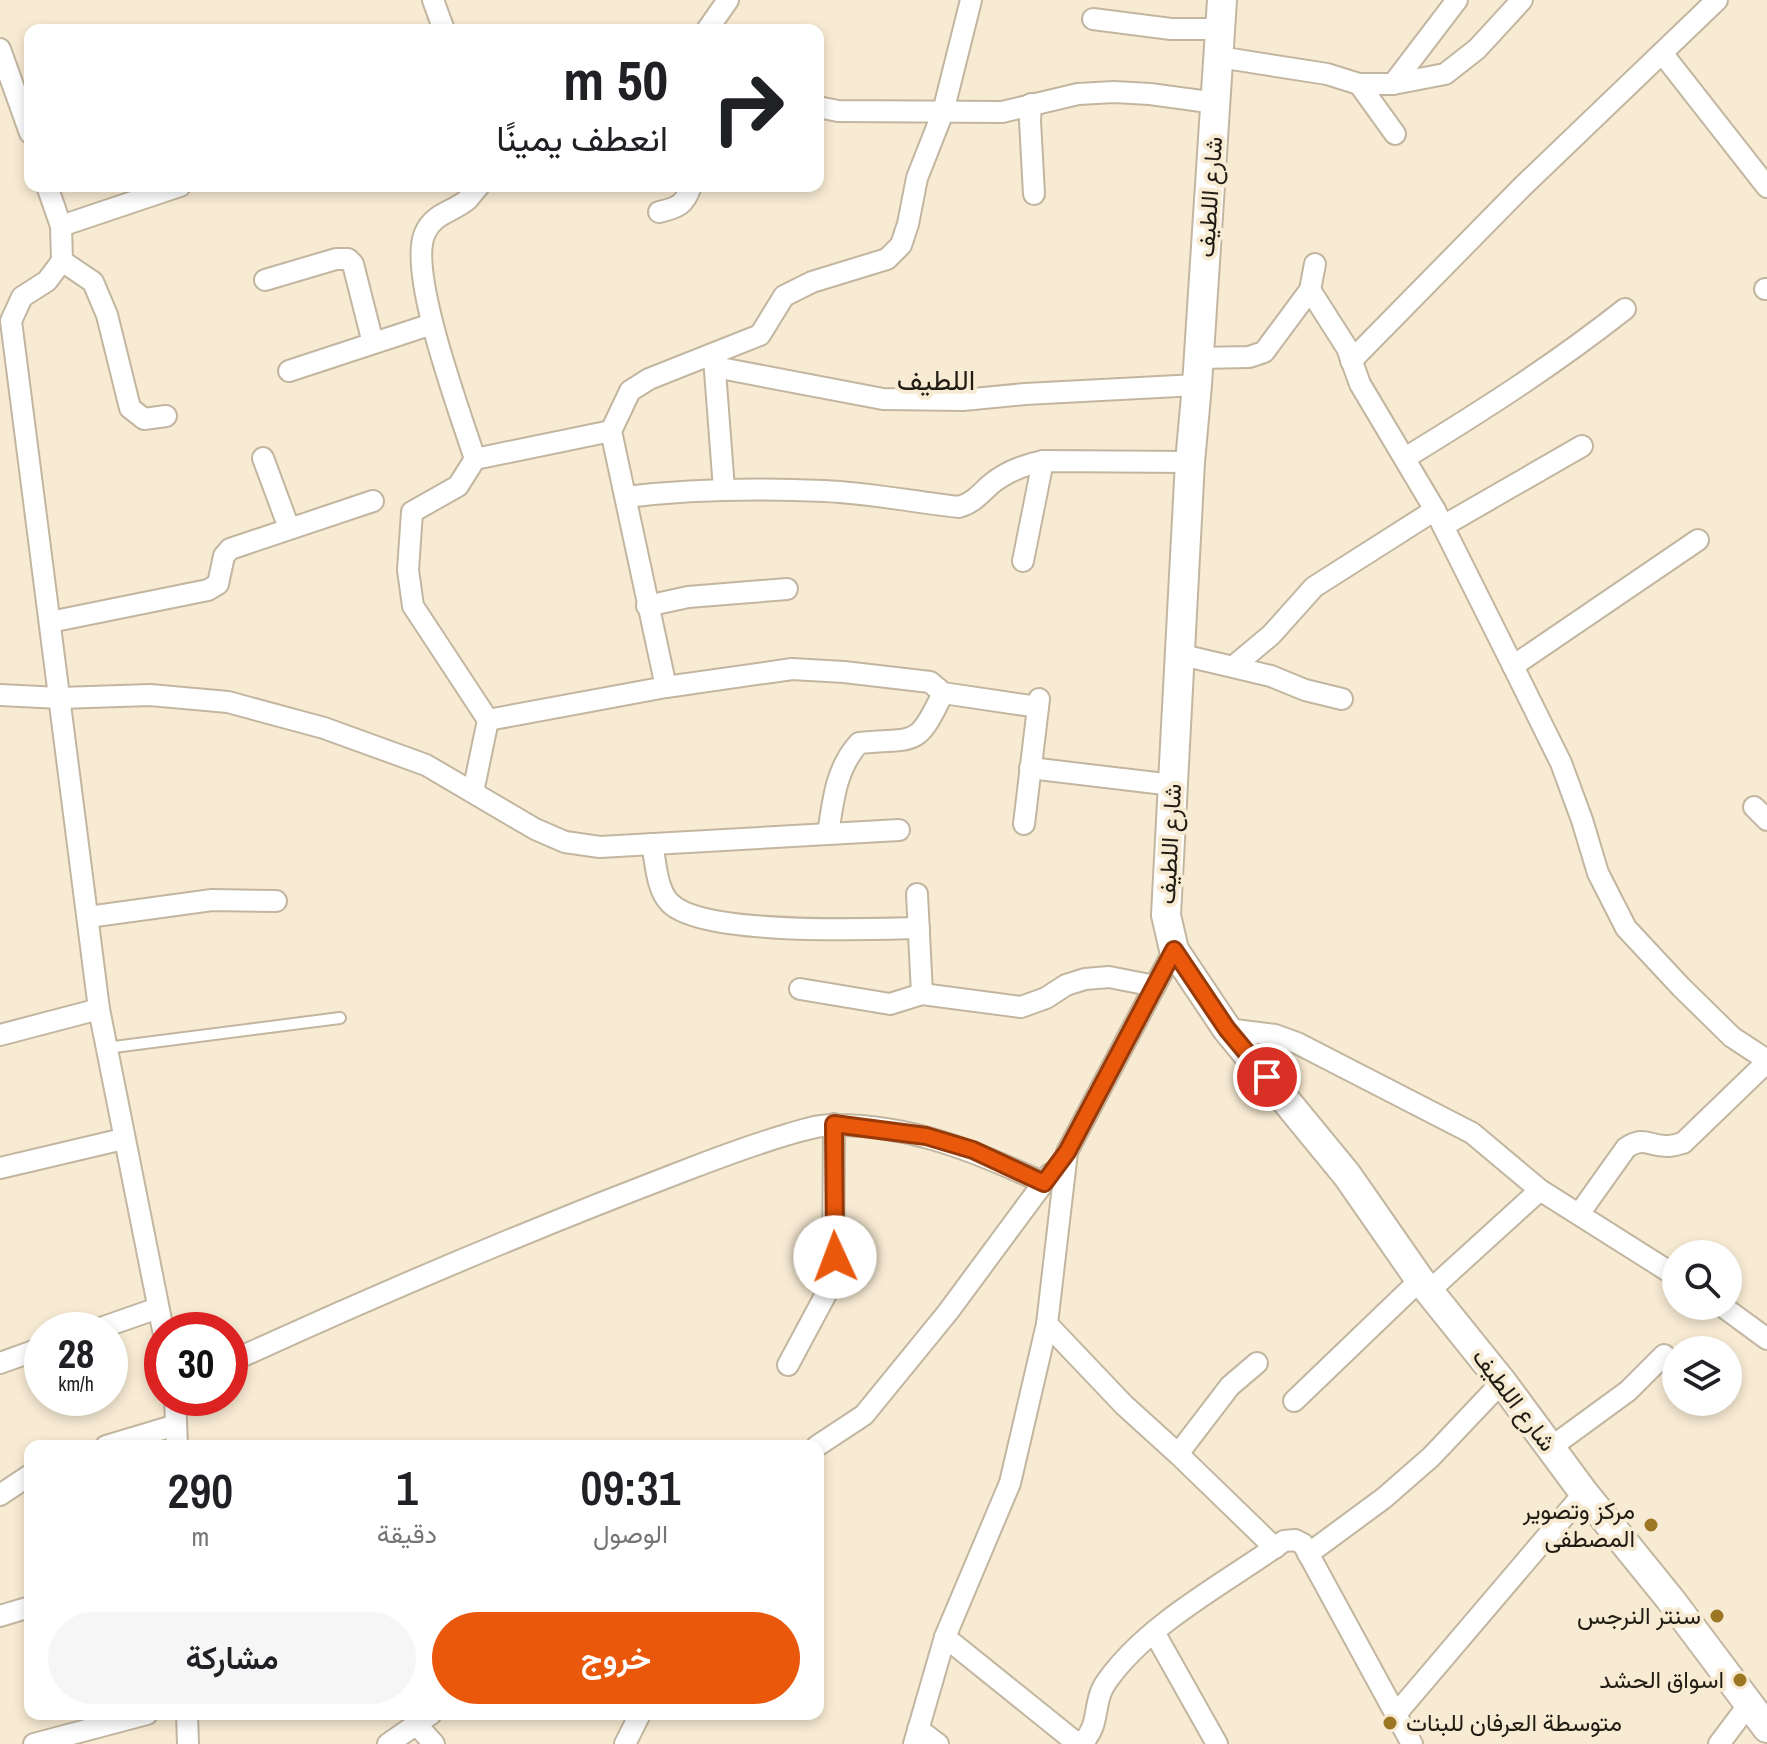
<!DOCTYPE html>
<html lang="ar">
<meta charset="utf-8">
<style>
:root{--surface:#fff;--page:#f6f6f6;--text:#202124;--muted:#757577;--accent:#ea580c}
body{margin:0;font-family:"Archivo Narrow",Vazirmatn,sans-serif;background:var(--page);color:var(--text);direction:rtl;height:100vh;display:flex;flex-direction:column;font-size:30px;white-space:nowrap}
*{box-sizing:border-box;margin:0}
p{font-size:26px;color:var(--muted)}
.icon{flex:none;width:44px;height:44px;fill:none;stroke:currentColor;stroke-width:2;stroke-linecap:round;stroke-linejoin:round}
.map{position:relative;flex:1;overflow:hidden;direction:ltr}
.drawer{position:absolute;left:24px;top:1440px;width:800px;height:280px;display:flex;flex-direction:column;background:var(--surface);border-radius:16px;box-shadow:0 4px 12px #0003;direction:rtl}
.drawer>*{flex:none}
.banner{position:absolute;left:24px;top:24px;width:800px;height:168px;border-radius:16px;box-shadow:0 4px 12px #0003;direction:rtl;background:#fff;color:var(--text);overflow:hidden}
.controls{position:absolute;left:1662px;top:1240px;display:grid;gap:16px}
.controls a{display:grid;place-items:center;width:80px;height:80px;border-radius:50%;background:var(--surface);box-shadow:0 4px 12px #0003;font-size:40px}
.speed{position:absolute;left:24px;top:1312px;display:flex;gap:16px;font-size:40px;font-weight:700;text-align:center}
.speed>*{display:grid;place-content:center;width:104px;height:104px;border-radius:50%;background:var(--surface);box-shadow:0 4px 12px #0003;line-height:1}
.speed small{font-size:20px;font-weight:400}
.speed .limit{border:12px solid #d22;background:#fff;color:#111}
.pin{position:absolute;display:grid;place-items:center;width:68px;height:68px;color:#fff;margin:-34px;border:4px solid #fff;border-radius:50%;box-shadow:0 2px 8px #0007}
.me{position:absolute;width:88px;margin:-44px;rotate:358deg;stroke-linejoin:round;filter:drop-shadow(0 0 6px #0008)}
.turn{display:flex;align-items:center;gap:28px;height:168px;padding:0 24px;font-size:36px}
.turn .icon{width:104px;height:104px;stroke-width:2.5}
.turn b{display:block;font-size:56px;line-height:68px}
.eta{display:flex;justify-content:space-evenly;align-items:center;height:136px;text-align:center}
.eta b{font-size:48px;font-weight:600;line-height:56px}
.action{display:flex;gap:16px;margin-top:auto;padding:16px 24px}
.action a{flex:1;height:92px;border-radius:48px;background:var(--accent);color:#fff;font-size:32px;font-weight:600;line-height:92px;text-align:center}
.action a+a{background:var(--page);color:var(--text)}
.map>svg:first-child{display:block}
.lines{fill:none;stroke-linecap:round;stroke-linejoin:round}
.lane-casing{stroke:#c2b6a0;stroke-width:14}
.street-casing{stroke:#c2b6a0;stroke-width:24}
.secondary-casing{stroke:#c2b6a0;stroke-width:32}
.lane{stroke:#fff;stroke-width:10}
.street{stroke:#fff;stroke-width:20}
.secondary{stroke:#fff;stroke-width:28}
.route-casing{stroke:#983908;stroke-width:20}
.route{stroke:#ea580c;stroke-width:14}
.poi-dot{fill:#9c7622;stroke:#f8ebd4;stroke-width:3}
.labels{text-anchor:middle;stroke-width:8;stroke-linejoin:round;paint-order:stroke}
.street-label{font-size:24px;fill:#201c13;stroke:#f8ebd4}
.poi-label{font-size:24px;fill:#201c13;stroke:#f8ebd4;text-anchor:end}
.quarter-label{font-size:28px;fill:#201c13;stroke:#f8ebd4}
</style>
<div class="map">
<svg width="1767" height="1744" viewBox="0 0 1767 1744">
<rect width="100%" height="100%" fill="#f8ebd4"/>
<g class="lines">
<defs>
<polyline id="lane" points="106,1048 340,1018"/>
<g id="street">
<polyline points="433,0 444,30"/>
<polyline points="1093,19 1171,29 1220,29"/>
<polyline points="707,30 728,0"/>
<polyline points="0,49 30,133"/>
<polyline points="1662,53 1767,187"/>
<polyline points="1219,57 1327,74 1359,84 1393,84 1445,74 1477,49 1522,0"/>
<polyline points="1359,84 1395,134"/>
<polyline points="1393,84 1457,0"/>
<polyline points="1031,104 1030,121 1034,194"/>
<polyline points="818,107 838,111 1002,112 1078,94 1114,92 1150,94 1216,103"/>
<polyline points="47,186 61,226 62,261 47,281 22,297 11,321 99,1009 163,1330"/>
<path d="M659,212C677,208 685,205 691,186"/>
<polyline points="61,226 180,186"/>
<polyline points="62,261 93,282 107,315 130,408 144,419 166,416"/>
<polyline points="265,280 336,259 348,259 353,264 373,343"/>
<polyline points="1765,289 1767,289"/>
<polyline points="1310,290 1347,348 1360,384 1435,510 1513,666 1561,763 1582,820 1598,873 1626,928 1681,987 1732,1037 1767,1060"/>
<polyline points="714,358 724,489"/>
<polyline points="1199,358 1249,357 1264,352 1310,290 1315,264"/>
<polyline points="1351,361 1522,187 1717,0"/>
<polyline points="715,367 883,399 963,400 1025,394 1197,385"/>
<polyline points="289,371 432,324"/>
<polyline points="263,458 289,528"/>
<path d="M1405,458C1482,411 1554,365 1625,309"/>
<path d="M475,459C461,415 407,272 425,233C434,213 451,213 467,200C471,196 475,190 479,186"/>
<path d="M626,497C691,489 757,488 824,491C869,493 914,502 959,507C973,503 979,495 990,485C1005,472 1024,465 1043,461L1190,462"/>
<polyline points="1443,526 1582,446"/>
<polyline points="1023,561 1043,461"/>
<polyline points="647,606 688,597 787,589"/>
<polyline points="50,622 208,590 218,584 224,556 230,549 373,501"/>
<polyline points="1178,654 1271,676 1305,690 1342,699"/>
<polyline points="1234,666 1271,635 1314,587 1435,510"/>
<polyline points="1513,666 1698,540"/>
<polyline points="666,687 611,431 630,391 649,379 760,335 784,296 812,282 887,259 901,245 908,224 917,178 943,112 971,0"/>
<polyline points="0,695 60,698 150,695 228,702 324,728 426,765 535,829 565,842 600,847 899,830"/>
<polyline points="488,720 666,687 792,669 844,672 930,682 943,693 1038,707"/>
<polyline points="1030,768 1173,785"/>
<polyline points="473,792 488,720 413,606 408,570 412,512 458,486 475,459 611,431"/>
<polyline points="1754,807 1767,820"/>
<polyline points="1024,824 1039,699"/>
<path d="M828,834C833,801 836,768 859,743C916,737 916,750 943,693"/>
<path d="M652,844C656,862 656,889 670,903C702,936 871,929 919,928"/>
<polyline points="917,894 922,994"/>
<polyline points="88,917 212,900 276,901"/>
<polyline points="800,989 890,1004 922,994 1021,1007 1046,998 1066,985 1085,979 1109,977 1155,986"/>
<polyline points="1227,1029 1275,1035 1297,1043 1472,1133 1540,1190 1676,1276"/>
<polyline points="0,1035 99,1009"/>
<polyline points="0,1168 123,1139"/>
<path d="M1579,1214L1626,1148C1645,1135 1649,1147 1668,1146C1673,1146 1678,1144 1683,1143L1767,1062"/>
<polyline points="1429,1291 1540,1190"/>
<polyline points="1722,1306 1767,1339"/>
<polyline points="1047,1324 1124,1405 1178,1454 1275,1548"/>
<polyline points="95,1330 158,1308"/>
<path d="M230,1362C378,1294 529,1230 681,1172C717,1158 752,1145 789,1134C804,1130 820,1124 836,1125C912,1125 977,1152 1044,1183"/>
<polyline points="0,1363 42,1348"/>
<polyline points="788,1365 833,1281 834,1124"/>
<polyline points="175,1398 177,1446"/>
<polyline points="1294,1401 1420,1280"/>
<polyline points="106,1446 176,1425"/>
<polyline points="817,1446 864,1415 948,1312 1050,1174"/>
<polyline points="1550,1448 1628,1391 1664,1355"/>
<polyline points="1178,1454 1230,1386 1257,1363"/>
<polyline points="0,1495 30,1475"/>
<polyline points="1308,1554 1384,1498 1431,1457 1502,1382"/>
<polyline points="0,1616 30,1607"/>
<polyline points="1154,1632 1217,1744"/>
<path d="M945,1637L1073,1740L1083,1742C1101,1724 1092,1701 1107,1681C1149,1622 1226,1583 1284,1541L1295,1540L1303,1544L1412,1744"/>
<polyline points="187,1714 188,1744"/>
<polyline points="1396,1714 1584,1493"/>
<polyline points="416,1724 434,1744"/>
<polyline points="918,1729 938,1744"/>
<polyline points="34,1744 147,1714"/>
<polyline points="388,1744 431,1714"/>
<polyline points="625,1744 640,1714"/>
<polyline points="914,1744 945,1637 1010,1483 1047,1324 1067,1152 1174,950"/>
<polyline points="1719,1744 1749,1704"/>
</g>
<polyline id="secondary" points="1222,0 1197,385 1190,462 1166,915 1174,950 1227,1029 1347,1175 1420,1280 1502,1382 1584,1493 1670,1599 1767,1728"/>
</defs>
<use href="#lane" class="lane-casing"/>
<use href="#street" class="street-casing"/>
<use href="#secondary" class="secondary-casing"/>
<use href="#lane" class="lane"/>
<use href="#street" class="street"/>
<use href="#secondary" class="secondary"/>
</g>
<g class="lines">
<defs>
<polyline id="route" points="835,1257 834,1124 926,1136 973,1150 1044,1183 1067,1152 1174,950 1227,1029 1267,1077"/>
</defs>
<use href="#route" class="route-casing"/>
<use href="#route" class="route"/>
</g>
<g class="poi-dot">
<circle cx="1651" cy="1525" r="8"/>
<circle cx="1717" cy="1616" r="8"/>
<circle cx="1740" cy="1680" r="8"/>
<circle cx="1390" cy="1723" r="8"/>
</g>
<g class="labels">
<g class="street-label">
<text transform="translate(1210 197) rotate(-86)" y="8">شارع اللطيف</text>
<text transform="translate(1170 844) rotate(-87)" y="8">شارع اللطيف</text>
<text transform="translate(1514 1400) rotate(53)" y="8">شارع اللطيف</text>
</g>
<g class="poi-label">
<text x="1635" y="1519">مركز وتصوير<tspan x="1635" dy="28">المصطفى</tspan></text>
<text x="1701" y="1624">سنتر النرجس</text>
<text x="1724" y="1688">اسواق الحشد</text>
<text x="1406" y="1731" text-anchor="start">متوسطة العرفان للبنات</text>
</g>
<g class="quarter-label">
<text x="936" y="390">اللطيف</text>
</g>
</g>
</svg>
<div class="controls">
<a><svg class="icon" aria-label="search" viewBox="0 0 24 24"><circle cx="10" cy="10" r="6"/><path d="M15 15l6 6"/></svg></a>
<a><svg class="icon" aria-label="layers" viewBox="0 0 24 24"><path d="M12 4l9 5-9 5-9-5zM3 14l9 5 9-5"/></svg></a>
</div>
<div class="speed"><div>28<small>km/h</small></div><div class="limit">30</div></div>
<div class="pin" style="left:1267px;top:1077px;background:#d93025"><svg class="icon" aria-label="arrive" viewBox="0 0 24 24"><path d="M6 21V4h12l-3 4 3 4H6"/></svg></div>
<svg class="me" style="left:835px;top:1257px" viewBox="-20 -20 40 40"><circle r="19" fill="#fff"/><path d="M0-13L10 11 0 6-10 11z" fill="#ea580c"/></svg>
<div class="banner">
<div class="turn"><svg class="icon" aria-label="right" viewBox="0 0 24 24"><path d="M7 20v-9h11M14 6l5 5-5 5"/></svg><div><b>50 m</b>انعطف يمينًا</div></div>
</div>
<section class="drawer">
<div class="eta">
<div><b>09:31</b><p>الوصول</p></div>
<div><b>1</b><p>دقيقة</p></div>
<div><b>290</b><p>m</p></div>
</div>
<div class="action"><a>خروج</a><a>مشاركة</a></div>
</section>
</div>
